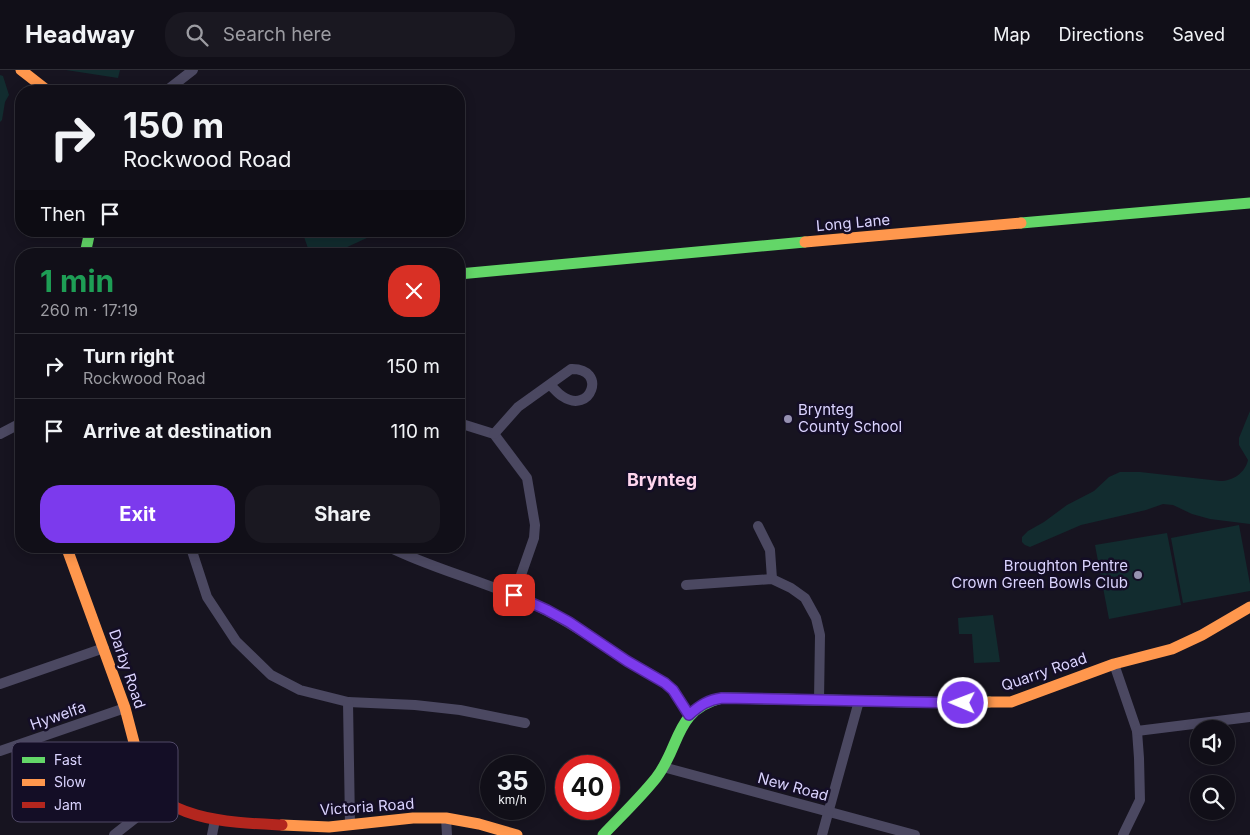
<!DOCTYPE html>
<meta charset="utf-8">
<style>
:root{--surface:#110f18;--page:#1a1821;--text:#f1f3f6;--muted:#9c9ca2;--line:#302f37;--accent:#7c3aed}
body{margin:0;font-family:Inter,sans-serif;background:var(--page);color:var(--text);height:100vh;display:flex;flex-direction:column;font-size:19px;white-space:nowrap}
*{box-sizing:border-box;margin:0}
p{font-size:16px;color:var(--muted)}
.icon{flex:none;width:28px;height:28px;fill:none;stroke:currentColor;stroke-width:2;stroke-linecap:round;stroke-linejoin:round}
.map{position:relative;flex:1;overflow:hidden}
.details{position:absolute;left:15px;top:178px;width:450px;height:305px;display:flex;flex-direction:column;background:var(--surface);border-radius:20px;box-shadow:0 2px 12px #0003,0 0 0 1px var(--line)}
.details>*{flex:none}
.top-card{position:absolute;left:15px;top:15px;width:450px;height:152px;border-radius:20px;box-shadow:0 2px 12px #0003,0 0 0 1px var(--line);background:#110f18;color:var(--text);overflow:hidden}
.controls{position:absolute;left:1190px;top:650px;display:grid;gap:10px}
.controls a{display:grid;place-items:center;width:45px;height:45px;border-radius:50%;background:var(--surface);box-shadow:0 2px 12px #0003,0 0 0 1px var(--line);font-size:25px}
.speed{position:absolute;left:480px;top:685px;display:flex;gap:10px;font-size:25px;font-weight:700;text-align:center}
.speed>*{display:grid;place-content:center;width:65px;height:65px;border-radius:50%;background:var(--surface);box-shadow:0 2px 12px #0003,0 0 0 1px var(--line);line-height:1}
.speed small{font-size:12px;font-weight:400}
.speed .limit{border:8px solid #d22;background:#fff;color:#111}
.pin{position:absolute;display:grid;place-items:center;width:42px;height:42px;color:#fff;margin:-21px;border-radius:10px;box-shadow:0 2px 8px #0006}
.me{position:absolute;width:55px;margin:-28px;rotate:271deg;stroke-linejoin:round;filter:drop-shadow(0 0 4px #0008)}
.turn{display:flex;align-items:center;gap:18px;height:105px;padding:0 25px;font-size:22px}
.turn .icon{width:65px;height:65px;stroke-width:2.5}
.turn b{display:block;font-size:35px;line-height:42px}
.then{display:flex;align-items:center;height:48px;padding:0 25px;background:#0003;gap:10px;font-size:19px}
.round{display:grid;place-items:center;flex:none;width:52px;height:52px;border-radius:20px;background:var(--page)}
.headline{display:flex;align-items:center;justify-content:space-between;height:85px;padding:0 25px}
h1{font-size:30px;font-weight:700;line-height:38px;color:#1e9e55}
.action{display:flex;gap:10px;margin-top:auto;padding:10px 25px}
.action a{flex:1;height:58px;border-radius:20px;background:var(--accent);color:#fff;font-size:20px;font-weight:700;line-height:58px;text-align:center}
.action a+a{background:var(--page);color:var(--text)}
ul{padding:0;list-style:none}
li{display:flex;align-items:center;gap:15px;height:65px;padding:0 25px;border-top:1px solid var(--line)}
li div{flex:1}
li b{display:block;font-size:19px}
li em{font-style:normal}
header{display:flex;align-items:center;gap:30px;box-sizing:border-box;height:70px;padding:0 25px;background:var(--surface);border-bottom:1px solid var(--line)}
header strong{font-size:24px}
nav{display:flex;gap:28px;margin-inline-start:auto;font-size:18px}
.search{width:350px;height:45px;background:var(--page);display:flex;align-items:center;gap:12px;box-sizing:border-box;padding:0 18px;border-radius:20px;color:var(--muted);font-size:19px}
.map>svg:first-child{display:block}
.green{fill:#122c2f}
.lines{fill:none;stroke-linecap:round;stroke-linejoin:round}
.street{stroke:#4b4861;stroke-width:10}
.fast{stroke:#63d668;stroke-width:11}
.slow{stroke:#ff974d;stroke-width:11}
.jam{stroke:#b3261e;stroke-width:11}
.route-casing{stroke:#51269a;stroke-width:12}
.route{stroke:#7c3aed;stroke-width:9}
.poi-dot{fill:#9691b1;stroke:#140e26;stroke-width:2}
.labels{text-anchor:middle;stroke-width:5;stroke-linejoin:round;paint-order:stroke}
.street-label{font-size:15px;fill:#dbd4ff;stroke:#140e26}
.poi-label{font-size:15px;fill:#dbd4ff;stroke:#140e26;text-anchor:start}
.quarter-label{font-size:18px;font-weight:bold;fill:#ffd6ee;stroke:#140e26}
.key{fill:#140e26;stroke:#504967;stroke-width:1}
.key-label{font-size:14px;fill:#dbd4ff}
</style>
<header>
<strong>Headway</strong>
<div class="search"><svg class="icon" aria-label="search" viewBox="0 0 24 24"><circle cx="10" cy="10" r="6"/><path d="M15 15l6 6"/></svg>Search here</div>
<nav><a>Map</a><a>Directions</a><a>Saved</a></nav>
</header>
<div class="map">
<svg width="1250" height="765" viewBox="0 0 1250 765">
<rect width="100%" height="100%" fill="#171420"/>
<g class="green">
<polygon points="66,0 120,0 118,8"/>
<polygon points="0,5 3,6 9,25 5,32 2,50 0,52"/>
<polygon points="302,161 382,161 332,184 310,184"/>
<path d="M1250,341V454L1210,449L1192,444L1173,435L1163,434L1146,440L1081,455L1030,477L1025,475L1022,472V467L1028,461L1044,452L1067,435L1094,421L1109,407L1120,402H1140L1220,411C1233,411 1245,403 1248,390L1239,375V368Z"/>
<polygon points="1239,455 1250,514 1250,521 1183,533 1171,468"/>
<polygon points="1167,463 1181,535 1109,549 1095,475"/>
<polygon points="993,545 1000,592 974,593 972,564 959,564 958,548"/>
</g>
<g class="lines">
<g class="street">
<polyline points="166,21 193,0"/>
<polyline points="459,354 462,354 494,364 527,408 535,455 534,468 514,525"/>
<polyline points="0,364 21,353"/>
<path d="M494,364L518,337L571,299C608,298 591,346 562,326C557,323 554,318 550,315"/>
<polyline points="758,456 770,480 772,509"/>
<polyline points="191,476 192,481 207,527 236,571 271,605 300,620 348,632 415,635 460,640 525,653"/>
<path d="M387,476C428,497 473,508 515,526C553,542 587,564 621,587C636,597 661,607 673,620C679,627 684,637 689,645"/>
<polyline points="686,515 772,509 791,518 805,528 816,548 820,565 819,630"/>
<polyline points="1114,594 1137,661 1139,688 1140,730 1123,765"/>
<polyline points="0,614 104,578"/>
<polyline points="348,632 350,754"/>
<polyline points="1137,661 1250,647"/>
<polyline points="0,681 125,638"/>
<polyline points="663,697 915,765"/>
<polyline points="446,748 447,765"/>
<polyline points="114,765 161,728"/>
<polyline points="212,765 215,750"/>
<polyline points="822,765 859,631"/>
</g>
<g class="fast">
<polyline points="1021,153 1250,133"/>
<polyline points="85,184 90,161"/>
<polyline points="459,204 805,172"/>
<path d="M603,765C621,746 640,728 656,708C681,676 674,640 722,628L963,633L989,632"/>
</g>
<g class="slow">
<polyline points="21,0 48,21"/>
<polyline points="805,172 1021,153"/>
<polyline points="66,476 125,638 141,699"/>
<polyline points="989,632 1011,632 1114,594 1172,579 1202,565 1250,537"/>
<polyline points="282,755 329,757 413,748 446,748 479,754 517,765"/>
</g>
<path class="jam" d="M141,699C156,752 238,753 282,755"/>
</g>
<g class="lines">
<defs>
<path id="route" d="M514,525L547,540L569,552L627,591L665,613L673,620L689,645C700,635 708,630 722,628L963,633"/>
</defs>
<use href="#route" class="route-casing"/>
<use href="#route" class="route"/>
</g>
<g class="poi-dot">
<circle cx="788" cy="349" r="5"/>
<circle cx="1138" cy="505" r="5"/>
</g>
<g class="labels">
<g class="street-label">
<text transform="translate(853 153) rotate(-5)" y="5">Long Lane</text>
<text transform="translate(127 599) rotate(71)" y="5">Darby Road</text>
<text transform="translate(1044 602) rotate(-19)" y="5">Quarry Road</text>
<text transform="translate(58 646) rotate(-19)" y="5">Hywelfa</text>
<text transform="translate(793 717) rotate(15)" y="5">New Road</text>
<text transform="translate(367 737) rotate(-4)" y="5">Victoria Road</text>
</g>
<g class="poi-label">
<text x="798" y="345">Brynteg<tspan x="798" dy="17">County School</tspan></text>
<text x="1128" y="501" text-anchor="end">Broughton Pentre<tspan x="1128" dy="17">Crown Green Bowls Club</tspan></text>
</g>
<g class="quarter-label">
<text x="662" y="416">Brynteg</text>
</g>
</g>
<rect x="12" y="672" width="166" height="80" rx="8" class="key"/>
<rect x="22" y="687" width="23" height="6" fill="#63d668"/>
<rect x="22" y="709" width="23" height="7" fill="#ff974d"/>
<rect x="22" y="732" width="23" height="6" fill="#b3261e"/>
<g class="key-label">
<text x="54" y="695">Fast</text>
<text x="54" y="717">Slow</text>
<text x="54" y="740">Jam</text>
</g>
</svg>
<div class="controls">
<a><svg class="icon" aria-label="sound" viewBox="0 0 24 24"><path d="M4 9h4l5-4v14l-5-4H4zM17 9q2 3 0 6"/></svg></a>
<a><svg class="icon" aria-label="search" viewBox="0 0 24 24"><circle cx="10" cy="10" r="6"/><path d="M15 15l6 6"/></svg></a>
</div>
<div class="speed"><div>35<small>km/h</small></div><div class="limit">40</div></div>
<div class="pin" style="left:514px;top:525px;background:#d93025"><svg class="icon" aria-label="arrive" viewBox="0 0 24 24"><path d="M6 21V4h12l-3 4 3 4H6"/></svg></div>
<svg class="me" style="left:963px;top:633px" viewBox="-20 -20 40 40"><circle r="17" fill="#7c3aed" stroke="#fff" stroke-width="3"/><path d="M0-11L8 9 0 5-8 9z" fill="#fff"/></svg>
<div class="top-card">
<div class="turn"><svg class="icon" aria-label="right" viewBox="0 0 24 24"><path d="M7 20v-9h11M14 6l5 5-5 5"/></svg><div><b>150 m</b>Rockwood Road</div></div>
<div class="then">Then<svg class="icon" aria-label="arrive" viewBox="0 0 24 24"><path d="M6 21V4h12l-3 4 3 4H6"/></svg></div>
</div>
<section class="details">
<div class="headline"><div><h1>1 min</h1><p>260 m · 17:19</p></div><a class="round" style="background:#d93025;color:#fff"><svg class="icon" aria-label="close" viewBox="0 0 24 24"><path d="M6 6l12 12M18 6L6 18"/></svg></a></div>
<ul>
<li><svg class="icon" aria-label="right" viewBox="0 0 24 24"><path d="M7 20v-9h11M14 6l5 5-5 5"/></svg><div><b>Turn right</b><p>Rockwood Road</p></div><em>150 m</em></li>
<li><svg class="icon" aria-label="arrive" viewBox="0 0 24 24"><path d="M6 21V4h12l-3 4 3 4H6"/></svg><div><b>Arrive at destination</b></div><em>110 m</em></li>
</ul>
<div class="action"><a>Exit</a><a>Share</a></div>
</section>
</div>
